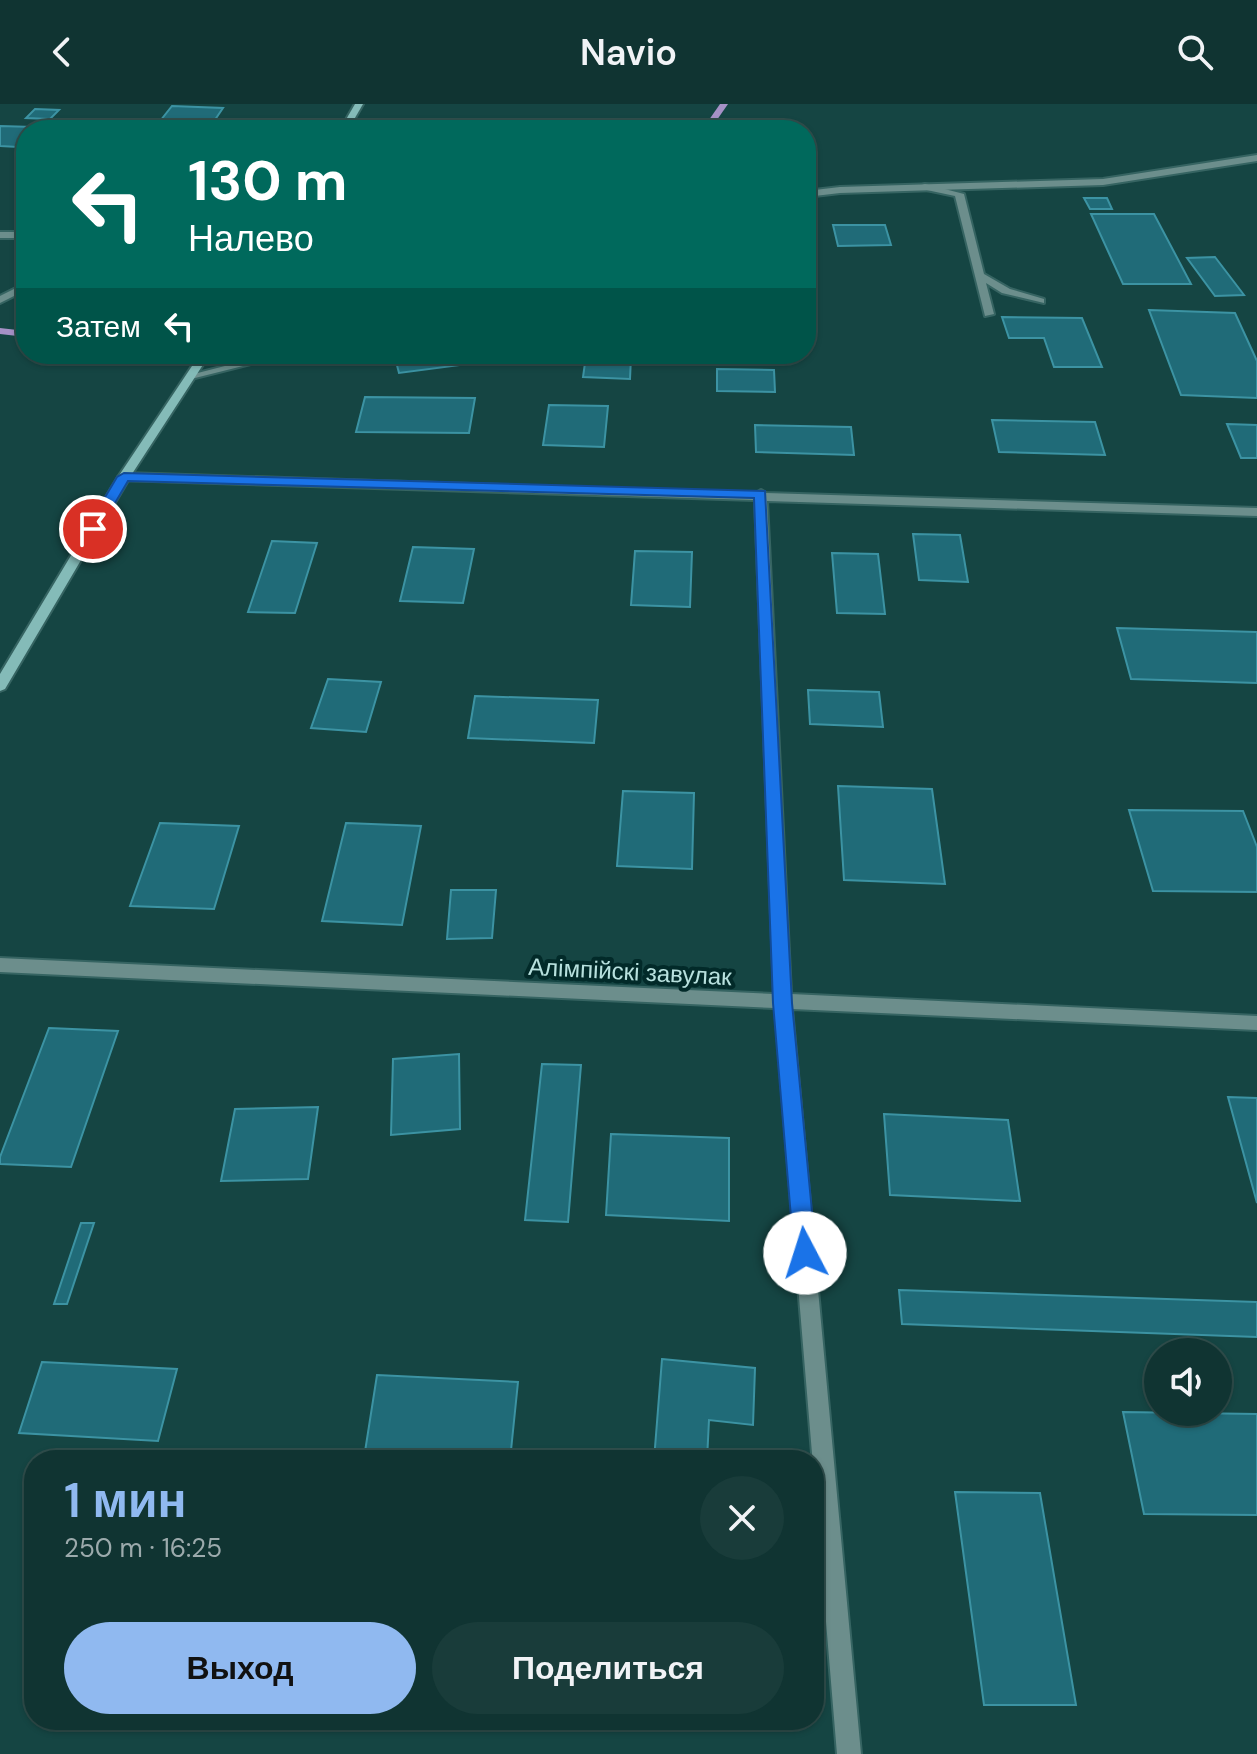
<!DOCTYPE html>
<html lang="ru">
<meta charset="utf-8">
<style>
:root{--surface:#103432;--page:#193c3a;--text:#f1f3f6;--muted:#9caaac;--line:#304f4d;--accent:#90b9f0}
body{margin:0;font-family:"DM Sans",sans-serif;background:var(--page);color:var(--text);height:100vh;display:flex;flex-direction:column;font-size:30px;white-space:nowrap}
*{box-sizing:border-box;margin:0}
p{font-size:26px;color:var(--muted)}
.icon{flex:none;width:44px;height:44px;fill:none;stroke:currentColor;stroke-width:2;stroke-linecap:round;stroke-linejoin:round}
.map{position:relative;flex:1;overflow:hidden}
.side{position:absolute;left:24px;top:1346px;width:800px;height:280px;display:flex;flex-direction:column;background:var(--surface);border-radius:32px;box-shadow:0 2px 6px #0004,0 0 0 2px var(--line)}
.side>*{flex:none}
.guide{position:absolute;left:16px;top:16px;width:800px;height:244px;border-radius:32px;box-shadow:0 2px 6px #0004,0 0 0 2px var(--line);background:#00695c;color:#fff;overflow:hidden}
.buttons{position:absolute;left:1144px;top:1234px;display:grid;gap:16px}
.buttons a{display:grid;place-items:center;width:88px;height:88px;border-radius:50%;background:var(--surface);box-shadow:0 2px 6px #0004,0 0 0 2px var(--line);font-size:40px}
.pin{position:absolute;display:grid;place-items:center;width:68px;height:68px;color:#fff;margin:-34px;border:4px solid #fff;border-radius:50%;box-shadow:0 2px 8px #0007}
.me{position:absolute;width:88px;margin:-44px;rotate:355deg;stroke-linejoin:round;filter:drop-shadow(0 0 6px #0008)}
.turn{display:flex;align-items:center;gap:28px;height:168px;padding:0 40px;font-size:36px}
.turn .icon{width:104px;height:104px;stroke-width:2.5}
.turn b{display:block;font-size:56px;line-height:68px}
.then{display:flex;align-items:center;height:76px;padding:0 40px;background:#0003;gap:16px;font-size:30px}
.round{display:grid;place-items:center;flex:none;width:84px;height:84px;border-radius:42px;background:var(--page)}
.headline{display:flex;align-items:center;justify-content:space-between;height:136px;padding:0 40px}
h1{font-size:48px;font-weight:600;line-height:60px;color:var(--accent)}
.cta{display:flex;gap:16px;margin-top:auto;padding:16px 40px}
.cta a{flex:1;height:92px;border-radius:48px;background:var(--accent);color:#111;font-size:32px;font-weight:600;line-height:92px;text-align:center}
.cta a+a{background:var(--page);color:var(--text)}
header{display:flex;justify-content:space-between;align-items:center;height:104px;padding:0 40px;background:var(--surface);font-size:36px;font-weight:600}
.map>svg:first-child{display:block}
.lines{fill:none;stroke-linecap:round;stroke-linejoin:round}
.stream{fill:#a691c6;fill-rule:evenodd}
.building{fill:#206b78;stroke:#3c93a3;stroke-width:2}
.lane-casing{stroke:#366462;stroke-width:4}
.street-casing{stroke:#366462;stroke-width:4}
.secondary-casing{stroke:#366462;stroke-width:4}
.lane{fill:#6c8e8c;fill-rule:evenodd}
.street{fill:#6c8e8c;fill-rule:evenodd}
.secondary{fill:#84bbb8;fill-rule:evenodd}
.route{fill:#1a73e8;stroke:#114b97;stroke-width:2}
.labels{text-anchor:middle;stroke-width:8;stroke-linejoin:round;paint-order:stroke}
.street-label{font-size:24px;fill:#b8e1de;stroke:#022a29}
</style>
<header><svg class="icon" aria-label="back" viewBox="0 0 24 24"><path d="M15 5l-7 7 7 7"/></svg>Navio<svg class="icon" aria-label="search" viewBox="0 0 24 24"><circle cx="10" cy="10" r="6"/><path d="M15 15l6 6"/></svg></header>
<div class="map">
<svg width="1257" height="1650" viewBox="0 0 1257 1650">
<rect width="100%" height="100%" fill="#154543"/>
<g class="lines">
<g class="stream">
<polygon points="720,0 728,0 710,26 702,26"/>
<polygon points="0,224 26,227 26,233 0,230"/>
</g>
</g>
<g class="building">
<polygon points="172,2 223,4 208,26 153,26"/>
<polygon points="35,5 59,6 50,15 26,14"/>
<polygon points="0,22 34,23 26,26 26,33 18,43 0,42"/>
<polygon points="80,22 127,24 77,26"/>
<polygon points="1084,94 1107,94 1112,105 1090,105"/>
<polygon points="1091,110 1154,110 1191,180 1123,180"/>
<polygon points="833,121 885,121 891,141 838,142"/>
<polygon points="1215,153 1244,191 1215,192 1187,154"/>
<polygon points="1149,206 1235,209 1257,257 1257,294 1181,291"/>
<polygon points="1002,213 1082,214 1102,263 1054,263 1044,234 1009,234"/>
<polygon points="394,250 465,250 468,260 399,269"/>
<polygon points="586,252 631,253 630,275 583,273"/>
<polygon points="717,265 774,266 775,288 717,287"/>
<polygon points="365,293 475,294 469,329 356,328"/>
<polygon points="549,301 608,302 604,343 543,341"/>
<polygon points="992,316 1095,318 1105,351 999,348"/>
<polygon points="1227,320 1257,321 1257,354 1241,354"/>
<polygon points="755,321 851,323 854,351 756,348"/>
<polygon points="913,430 960,431 968,478 919,476"/>
<polygon points="272,437 317,439 295,509 248,508"/>
<polygon points="413,443 474,445 463,499 400,497"/>
<polygon points="635,447 692,448 690,503 631,501"/>
<polygon points="832,449 878,450 885,510 837,509"/>
<polygon points="1117,524 1257,528 1257,579 1131,575"/>
<polygon points="328,575 381,578 366,628 311,624"/>
<polygon points="808,586 879,588 883,623 810,620"/>
<polygon points="475,592 598,596 594,639 468,634"/>
<polygon points="838,682 932,685 945,780 844,776"/>
<polygon points="623,687 694,689 692,765 617,762"/>
<polygon points="1129,706 1243,707 1257,743 1257,788 1153,787"/>
<polygon points="160,719 239,722 214,805 130,802"/>
<polygon points="346,719 421,722 402,821 322,817"/>
<polygon points="451,786 496,786 492,834 447,835"/>
<polygon points="49,924 118,927 71,1063 0,1060 0,1053"/>
<polygon points="459,950 460,1025 391,1031 393,955"/>
<polygon points="542,960 581,961 568,1118 525,1116"/>
<polygon points="1228,993 1257,994 1257,1099"/>
<polygon points="318,1003 308,1075 221,1077 235,1005"/>
<polygon points="884,1010 1008,1016 1020,1097 890,1091"/>
<polygon points="611,1030 729,1034 729,1117 606,1111"/>
<polygon points="81,1119 94,1119 67,1200 54,1200"/>
<polygon points="899,1186 1257,1198 1257,1233 902,1220"/>
<polygon points="662,1255 755,1264 753,1321 709,1316 707,1356 654,1356"/>
<polygon points="42,1258 177,1265 158,1337 19,1329"/>
<polygon points="377,1271 518,1278 510,1356 364,1354"/>
<polygon points="1123,1308 1257,1310 1257,1411 1144,1410"/>
<polygon points="955,1388 1040,1389 1076,1601 984,1601"/>
</g>
<g class="lines">
<defs>
<g id="lane">
<polygon points="925,80 964,90 984,170 1010,185 1044,195 1044,199 1002,189 986,179 994,210 985,212 955,92 922,85 922,81"/>
<polygon points="26,179 26,186 0,199 0,192"/>
</g>
<g id="street">
<polygon points="1257,51 1257,57 1103,81 840,89 806,93 806,87 840,83 1103,75"/>
<rect x="0" y="128" width="26" height="6"/>
<polygon points="272,250 291,250 191,275 186,272"/>
<polygon points="124,369 756,389 761,386 766,389 1257,404 1257,412 767,397 791,890 1257,912 1257,926 792,905 861,1650 837,1650 775,904 0,868 0,854 774,890 755,396 120,376 118,373"/>
</g>
<g id="secondary">
<polygon points="355,0 363,0 348,26 340,26"/>
<polygon points="200,250 210,250 130,373 5,585 0,587 0,570 118,373"/>
</g>
</defs>
<use href="#lane" class="lane-casing"/>
<use href="#street" class="street-casing"/>
<use href="#secondary" class="secondary-casing"/>
<use href="#lane" class="lane"/>
<use href="#street" class="street"/>
<use href="#secondary" class="secondary"/>
</g>
<polygon class="route" points="124,369 765,387 792,899 816,1149 813,1157 805,1160 797,1157 794,1149 773,899 754,394 128,377 98,428 88,428 86,425 117,373"/>
<g class="labels">
<g class="street-label">
<text transform="translate(630 868) rotate(3)" y="8">Алімпійскі завулак</text>
</g>
</g>
</svg>
<div class="buttons">
<a><svg class="icon" aria-label="sound" viewBox="0 0 24 24"><path d="M4 9h4l5-4v14l-5-4H4zM17 9q2 3 0 6"/></svg></a>
</div>
<div class="pin" style="left:93px;top:425px;background:#d93025"><svg class="icon" aria-label="arrive" viewBox="0 0 24 24"><path d="M6 21V4h12l-3 4 3 4H6"/></svg></div>
<svg class="me" style="left:805px;top:1149px" viewBox="-20 -20 40 40"><circle r="19" fill="#fff"/><path d="M0-13L10 11 0 6-10 11z" fill="#1a73e8"/></svg>
<div class="guide">
<div class="turn"><svg class="icon" aria-label="left" viewBox="0 0 24 24"><path d="M17 20v-9H6M10 6l-5 5 5 5"/></svg><div><b>130 m</b>Налево</div></div>
<div class="then">Затем<svg class="icon" aria-label="left" viewBox="0 0 24 24"><path d="M17 20v-9H6M10 6l-5 5 5 5"/></svg></div>
</div>
<section class="side">
<div class="headline"><div><h1>1 мин</h1><p>250 m · 16:25</p></div><a class="round"><svg class="icon" aria-label="close" viewBox="0 0 24 24"><path d="M6 6l12 12M18 6L6 18"/></svg></a></div>
<div class="cta"><a>Выход</a><a>Поделиться</a></div>
</section>
</div>
